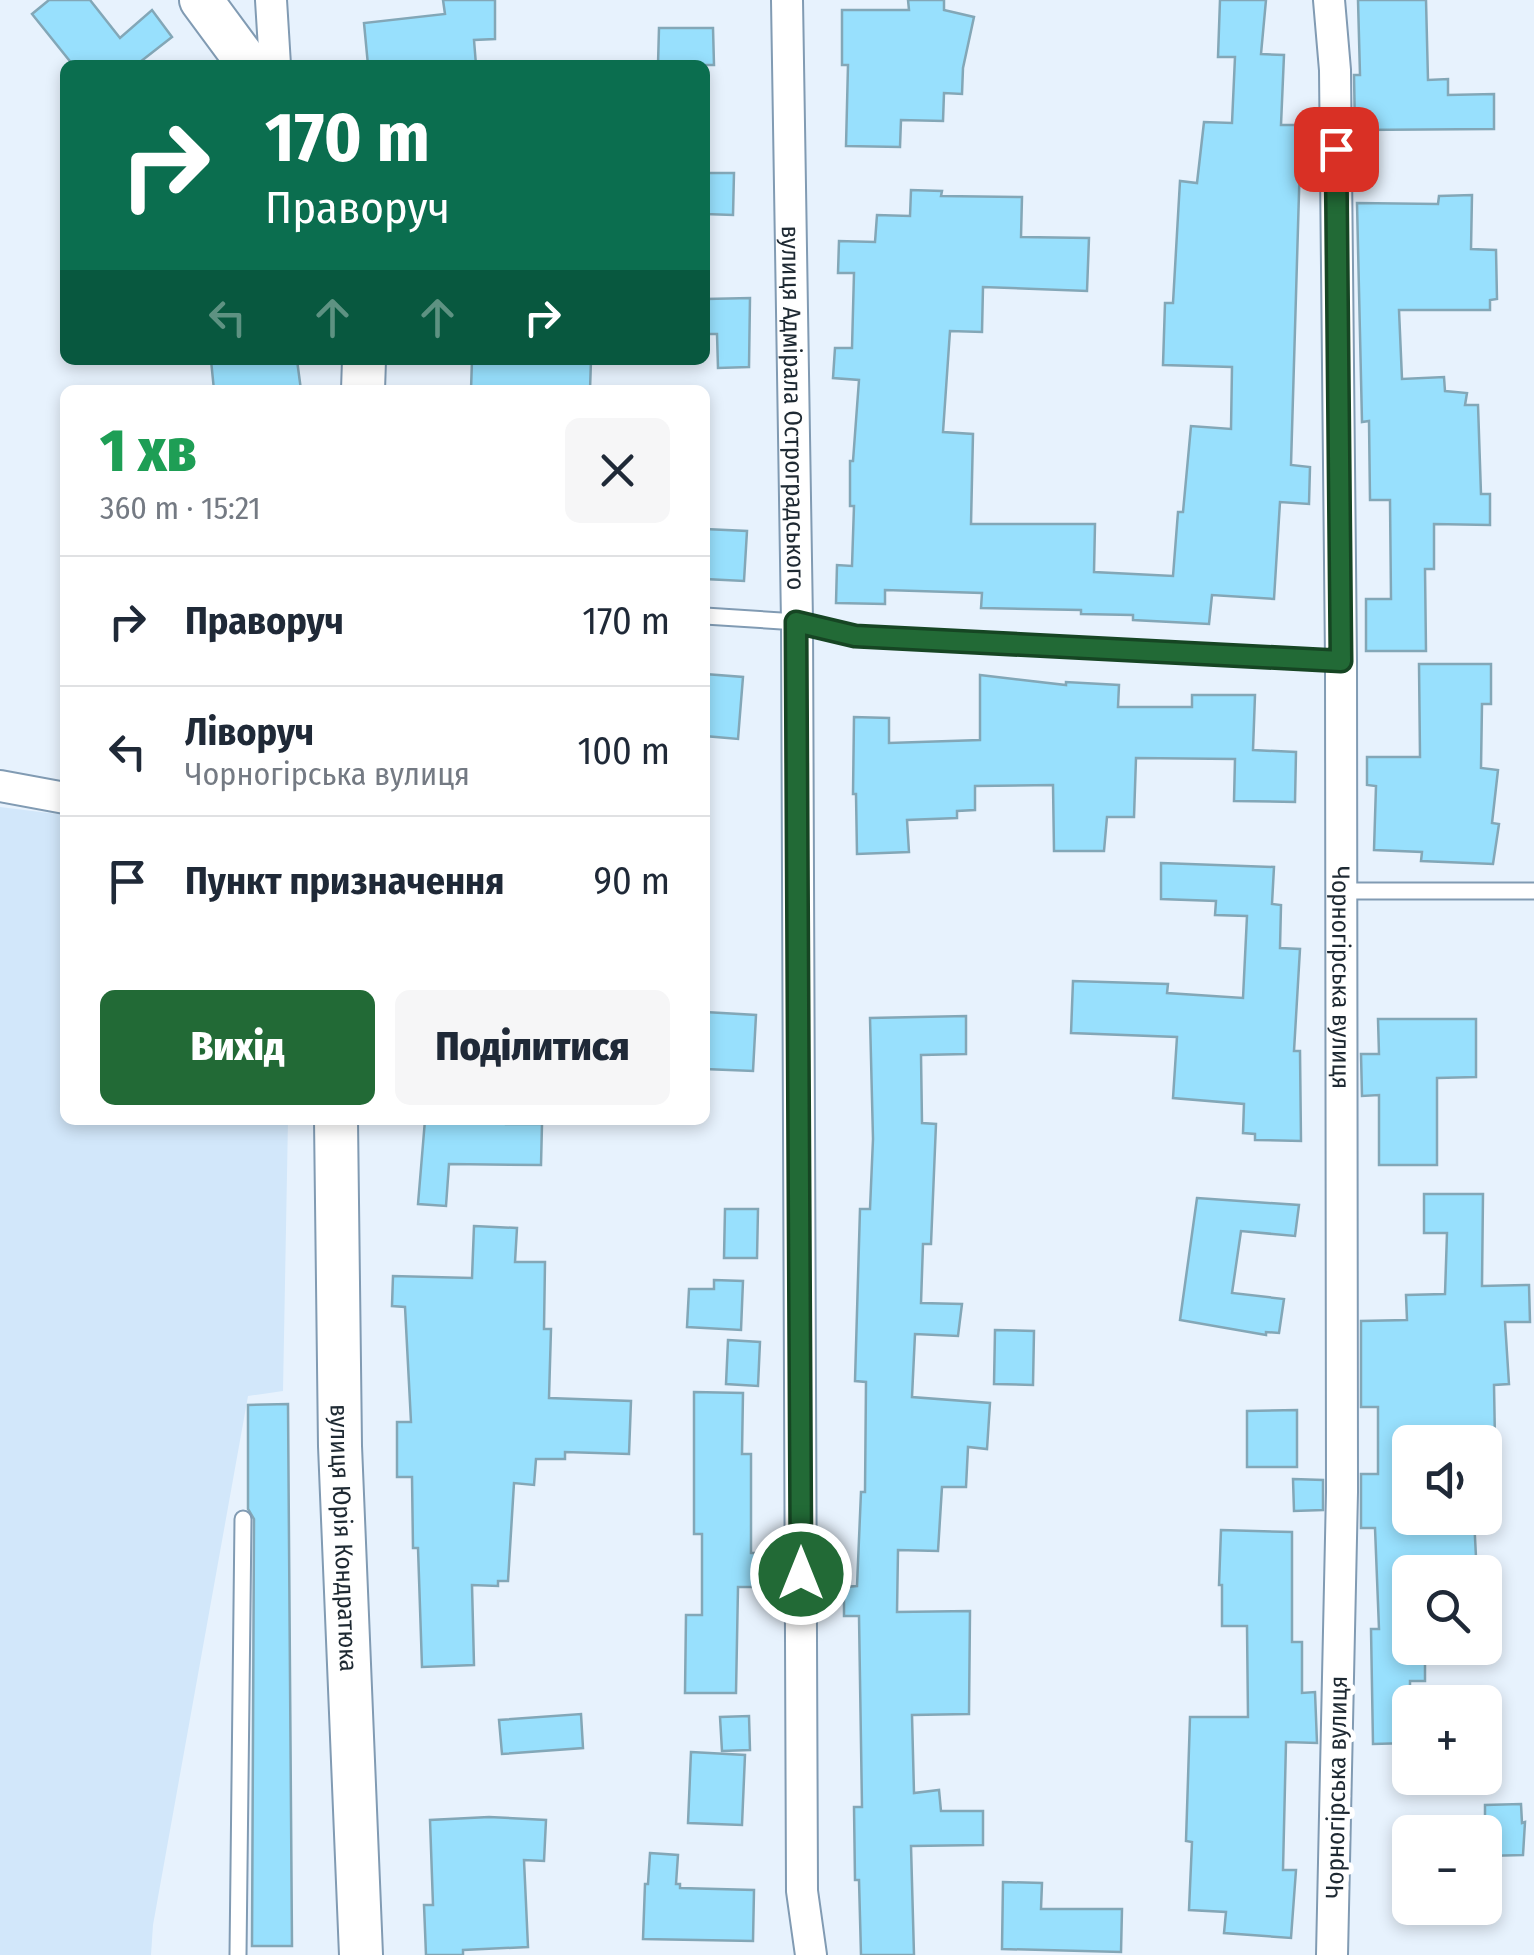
<!DOCTYPE html>
<html lang="uk">
<meta charset="utf-8">
<style>
:root{--surface:#fff;--page:#f6f6f7;--text:#1f2937;--muted:#747a83;--line:#e0e1e3;--accent:#226a36}
body{margin:0;font-family:"Fira Sans Condensed",sans-serif;background:var(--page);color:var(--text);height:100vh;display:flex;flex-direction:column;font-size:38px;white-space:nowrap}
*{box-sizing:border-box;margin:0}
p{font-size:32px;color:var(--muted)}
.icon{flex:none;width:55px;height:55px;fill:none;stroke:currentColor;stroke-width:2;stroke-linecap:round;stroke-linejoin:round}
.map{position:relative;flex:1;overflow:hidden}
.details{position:absolute;left:60px;top:385px;width:650px;height:740px;display:flex;flex-direction:column;background:var(--surface);border-radius:15px;box-shadow:0 5px 15px #0003}
.details>*{flex:none}
.banner{position:absolute;left:60px;top:60px;width:650px;height:305px;border-radius:15px;box-shadow:0 5px 15px #0003;background:#0b6e4f;color:#fff;overflow:hidden}
.buttons{position:absolute;left:1392px;top:1425px;display:grid;gap:20px}
.buttons a{display:grid;place-items:center;width:110px;height:110px;border-radius:15px;background:var(--surface);box-shadow:0 5px 15px #0003;font-size:50px}
.pin{position:absolute;display:grid;place-items:center;width:85px;height:85px;color:#fff;margin:-42px;border-radius:20px;box-shadow:0 5px 15px #0006}
.me{position:absolute;width:110px;margin:-55px;rotate:0deg;stroke-linejoin:round;filter:drop-shadow(0 0 8px #0008)}
.turn{display:flex;align-items:center;gap:35px;height:210px;padding:0 40px;font-size:45px}
.turn .icon{width:130px;height:130px;stroke-width:2.5}
.turn b{display:block;font-size:70px;line-height:85px}
.lanes{display:flex;align-items:center;height:95px;padding:0 40px;background:#0003;justify-content:center;gap:50px;direction:ltr}
.lanes .off{opacity:.35}
.round{display:grid;place-items:center;flex:none;width:105px;height:105px;border-radius:15px;background:var(--page)}
.summary{display:flex;align-items:center;justify-content:space-between;height:170px;padding:0 40px}
h1{font-size:60px;font-weight:800;line-height:75px;color:#1e9e55}
.button{display:flex;gap:20px;margin-top:auto;padding:20px 40px}
.button a{flex:1;height:115px;border-radius:15px;background:var(--accent);color:#fff;font-size:40px;font-weight:800;line-height:115px;text-align:center}
.button a+a{background:var(--page);color:var(--text)}
ul{padding:0;list-style:none}
li{display:flex;align-items:center;gap:30px;height:130px;padding:0 40px;border-top:2px solid var(--line)}
li div{flex:1}
li b{display:block;font-size:38px}
li em{font-style:normal}
.map>svg:first-child{display:block}
.built{fill:#d2e7fa}
.building{fill:#98e0fd;stroke:#83a7b7;stroke-width:2.5}
.lines{fill:none;stroke-linecap:round;stroke-linejoin:round}
.lane-casing{stroke:#819bb3;stroke-width:19}
.street-casing{stroke:#819bb3;stroke-width:34}
.secondary-casing{stroke:#819bb3;stroke-width:46}
.lane{stroke:#fff;stroke-width:15}
.street{stroke:#fff;stroke-width:30}
.secondary{stroke:#fff;stroke-width:42}
.route-casing{stroke:#164523;stroke-width:25}
.route{stroke:#226a36;stroke-width:18}
.labels{text-anchor:middle;stroke-width:10;stroke-linejoin:round;paint-order:stroke}
.street-label{font-size:25px;fill:#1e2932;stroke:#fff}
</style>
<div class="map">
<svg width="1534" height="1955" viewBox="0 0 1534 1955">
<rect width="100%" height="100%" fill="#e7f2fd"/>
<polygon class="built" points="0,807 65,815 65,1120 288,1120 283,1391 248,1396 153,1925 151,1955 0,1955"/>
<g class="building">
<polygon points="49,0 90,0 120,38 152,10 172,37 140,62 142,65 73,65 32,14"/>
<polygon points="443,0 495,0 495,39 474,40 476,65 368,65 364,23 445,14"/>
<polygon points="908,0 944,0 944,10 974,17 963,68 962,94 944,93 943,121 901,120 900,147 846,146 848,65 842,65 842,10 909,10"/>
<polygon points="1220,0 1266,0 1261,54 1284,55 1281,125 1301,125 1291,465 1310,467 1309,504 1280,502 1274,599 1212,595 1209,624 1133,620 1133,615 1081,614 1081,610 981,608 982,593 885,590 885,604 836,603 837,565 852,566 854,506 850,506 850,461 853,461 859,380 833,378 835,348 852,348 854,273 838,273 839,241 875,242 877,215 910,216 911,190 942,191 941,196 1022,197 1021,237 1089,238 1087,291 983,287 982,332 950,331 943,432 973,434 971,524 1095,524 1094,572 1173,576 1178,512 1183,512 1191,426 1231,429 1232,367 1163,365 1165,303 1173,303 1180,181 1197,183 1204,122 1232,123 1235,57 1218,57"/>
<polygon points="1358,0 1426,0 1428,80 1448,79 1448,95 1494,94 1494,129 1355,130 1354,75 1360,75"/>
<polygon points="659,28 713,28 714,65 658,65"/>
<polygon points="705,173 734,173 733,215 705,214"/>
<polygon points="1472,195 1471,249 1496,250 1497,299 1490,300 1490,310 1399,310 1402,379 1444,377 1445,391 1467,393 1465,405 1478,405 1481,494 1490,494 1490,525 1434,524 1434,569 1425,569 1426,651 1366,651 1366,599 1391,599 1390,500 1370,500 1369,421 1362,422 1357,203 1438,204 1439,196"/>
<polygon points="750,298 749,367 718,368 717,334 706,334 706,299"/>
<polygon points="211,360 297,360 301,390 214,390"/>
<polygon points="472,360 591,360 590,390 471,390"/>
<polygon points="705,529 747,531 744,581 705,579"/>
<polygon points="1419,664 1491,664 1491,704 1482,704 1481,768 1498,770 1492,823 1499,824 1493,864 1421,861 1422,852 1374,850 1376,786 1367,785 1367,757 1420,757"/>
<polygon points="705,674 743,677 738,739 705,736"/>
<polygon points="980,675 1066,685 1066,682 1119,685 1118,707 1192,707 1192,695 1255,695 1253,750 1296,752 1295,802 1234,801 1235,759 1136,758 1134,817 1107,817 1104,851 1054,851 1053,785 975,786 975,810 957,811 957,818 907,820 909,852 857,854 856,794 853,794 854,717 889,718 889,743 980,740"/>
<polygon points="1161,863 1274,867 1272,904 1281,905 1280,948 1300,949 1294,1051 1300,1051 1301,1141 1255,1140 1255,1134 1243,1133 1244,1104 1173,1098 1177,1037 1071,1033 1073,981 1168,984 1167,993 1243,998 1247,916 1215,915 1216,901 1161,899"/>
<polygon points="705,1012 756,1015 753,1071 705,1069"/>
<polygon points="966,1016 966,1054 921,1055 922,1123 936,1124 931,1244 923,1244 921,1303 962,1304 958,1336 915,1334 912,1397 990,1403 987,1449 968,1447 966,1487 942,1487 938,1551 898,1550 897,1612 970,1611 969,1714 912,1715 914,1793 939,1790 941,1811 983,1811 983,1845 911,1846 914,1955 861,1955 859,1880 855,1880 854,1807 862,1807 859,1616 844,1616 844,1587 857,1586 861,1492 865,1492 866,1382 855,1381 860,1209 870,1209 873,1139 870,1018"/>
<polygon points="1378,1019 1476,1019 1476,1077 1437,1078 1437,1165 1379,1165 1379,1095 1362,1096 1361,1054 1379,1054"/>
<polygon points="425,1120 506,1120 506,1124 542,1124 541,1165 449,1164 446,1206 418,1204"/>
<polygon points="1424,1194 1483,1194 1482,1286 1529,1285 1530,1322 1505,1322 1509,1384 1494,1385 1495,1442 1410,1442 1410,1518 1474,1518 1476,1557 1474,1572 1410,1572 1410,1648 1425,1648 1425,1681 1410,1681 1410,1743 1373,1744 1371,1629 1379,1629 1375,1528 1361,1528 1361,1474 1378,1474 1378,1407 1361,1407 1361,1321 1407,1320 1406,1295 1445,1294 1447,1233 1424,1233"/>
<polygon points="1197,1198 1299,1205 1295,1236 1241,1231 1232,1293 1284,1299 1279,1333 1266,1332 1266,1335 1180,1320"/>
<polygon points="725,1209 758,1209 757,1258 724,1258"/>
<polygon points="474,1226 517,1228 515,1262 545,1262 544,1329 551,1329 549,1398 631,1401 629,1454 565,1452 565,1459 536,1459 534,1485 514,1483 508,1581 498,1581 498,1586 472,1585 474,1665 422,1667 418,1548 413,1548 412,1477 397,1477 397,1422 411,1422 405,1307 392,1306 393,1276 472,1278"/>
<polygon points="714,1280 743,1281 741,1330 687,1327 689,1289 714,1289"/>
<polygon points="995,1330 1034,1331 1033,1385 994,1384"/>
<polygon points="728,1340 760,1342 758,1386 726,1384"/>
<polygon points="694,1392 743,1393 742,1454 751,1454 751,1553 758,1553 758,1587 738,1587 736,1693 685,1693 686,1615 702,1615 702,1534 694,1534"/>
<polygon points="288,1404 292,1946 252,1946 254,1519 248,1509 248,1405"/>
<polygon points="1297,1410 1297,1467 1247,1467 1247,1411"/>
<polygon points="1293,1479 1323,1480 1323,1510 1294,1511"/>
<polygon points="1221,1530 1292,1532 1292,1642 1302,1642 1302,1693 1315,1692 1317,1743 1286,1742 1283,1870 1296,1870 1291,1938 1224,1933 1226,1912 1189,1910 1192,1842 1186,1841 1190,1717 1248,1717 1247,1626 1222,1626 1222,1585 1219,1585"/>
<polygon points="581,1714 583,1748 502,1754 499,1720"/>
<polygon points="749,1716 750,1750 722,1751 720,1717"/>
<polygon points="691,1752 745,1755 742,1825 688,1823"/>
<polygon points="1521,1804 1522,1823 1525,1822 1523,1855 1485,1856 1485,1805"/>
<polygon points="489,1817 546,1820 544,1861 524,1860 528,1947 463,1950 463,1955 426,1955 424,1905 433,1905 430,1820"/>
<polygon points="650,1853 678,1855 676,1884 680,1884 680,1888 754,1890 753,1941 643,1939 645,1884 648,1884"/>
<polygon points="1003,1882 1042,1883 1041,1909 1122,1909 1121,1952 1002,1949"/>
</g>
<g class="lines">
<defs>
<g id="lane">
<polyline points="705,616 797,622 855,636 1341,661"/>
<polyline points="1342,891 1534,891"/>
<polyline points="238,1955 243,1519"/>
</g>
<g id="street">
<polyline points="271,0 275,65"/>
<path id="s1" d="M787,0L797,622L802,1891L811,1955"/>
<path id="s2" d="M1329,0L1335,70L1341,661L1342,1492L1332,1955"/>
<polyline points="0,786 65,798"/>
</g>
<g id="secondary">
<polyline points="201,0 249,65"/>
<polyline points="363,390 364,360"/>
<path id="s3" d="M336,1120L340,1446L361,1955"/>
</g>
</defs>
<use href="#lane" class="lane-casing"/>
<use href="#street" class="street-casing"/>
<use href="#secondary" class="secondary-casing"/>
<use href="#lane" class="lane"/>
<use href="#street" class="street"/>
<use href="#secondary" class="secondary"/>
</g>
<g class="lines">
<defs>
<polyline id="route" points="801,1574 796,622 855,636 1341,661 1336,149"/>
</defs>
<use href="#route" class="route-casing"/>
<use href="#route" class="route"/>
</g>
<g class="labels">
<g class="street-label">
<text dy="9" stroke="none"><textPath href="#s1" startOffset="408">вулиця Адмірала Остроградського</textPath></text>
<text dy="9" stroke="none"><textPath href="#s2" startOffset="978">Чорногірська вулиця</textPath></text>
<text dy="9" stroke="none"><textPath href="#s3" startOffset="418">вулиця Юрія Кондратюка</textPath></text>
<text transform="translate(1336 1787) rotate(-89)" y="9">Чорногірська вулиця</text>
</g>
</g>
</svg>
<div class="buttons">
<a><svg class="icon" aria-label="sound" viewBox="0 0 24 24"><path d="M4 9h4l5-4v14l-5-4H4zM17 9q2 3 0 6"/></svg></a>
<a><svg class="icon" aria-label="search" viewBox="0 0 24 24"><circle cx="10" cy="10" r="6"/><path d="M15 15l6 6"/></svg></a>
<a>+</a>
<a>−</a>
</div>
<div class="pin" style="left:1336px;top:149px;background:#d93025"><svg class="icon" aria-label="arrive" viewBox="0 0 24 24"><path d="M6 21V4h12l-3 4 3 4H6"/></svg></div>
<svg class="me" style="left:801px;top:1574px" viewBox="-20 -20 40 40"><circle r="17" fill="#226a36" stroke="#fff" stroke-width="3"/><path d="M0-11L8 9 0 5-8 9z" fill="#fff"/></svg>
<div class="banner">
<div class="turn"><svg class="icon" aria-label="right" viewBox="0 0 24 24"><path d="M7 20v-9h11M14 6l5 5-5 5"/></svg><div><b>170 m</b>Праворуч</div></div>
<div class="lanes"><svg class="icon off" aria-label="left" viewBox="0 0 24 24"><path d="M17 20v-9H6M10 6l-5 5 5 5"/></svg><svg class="icon off" aria-label="ahead" viewBox="0 0 24 24"><path d="M12 20V5M6 11l6-6 6 6"/></svg><svg class="icon off" aria-label="ahead" viewBox="0 0 24 24"><path d="M12 20V5M6 11l6-6 6 6"/></svg><svg class="icon" aria-label="right" viewBox="0 0 24 24"><path d="M7 20v-9h11M14 6l5 5-5 5"/></svg></div>
</div>
<section class="details">
<div class="summary"><div><h1>1 хв</h1><p>360 m · 15:21</p></div><a class="round"><svg class="icon" aria-label="close" viewBox="0 0 24 24"><path d="M6 6l12 12M18 6L6 18"/></svg></a></div>
<ul>
<li><svg class="icon" aria-label="right" viewBox="0 0 24 24"><path d="M7 20v-9h11M14 6l5 5-5 5"/></svg><div><b>Праворуч</b></div><em>170 m</em></li>
<li><svg class="icon" aria-label="left" viewBox="0 0 24 24"><path d="M17 20v-9H6M10 6l-5 5 5 5"/></svg><div><b>Ліворуч</b><p>Чорногірська вулиця</p></div><em>100 m</em></li>
<li><svg class="icon" aria-label="arrive" viewBox="0 0 24 24"><path d="M6 21V4h12l-3 4 3 4H6"/></svg><div><b>Пункт призначення</b></div><em>90 m</em></li>
</ul>
<div class="button"><a>Вихід</a><a>Поділитися</a></div>
</section>
</div>
